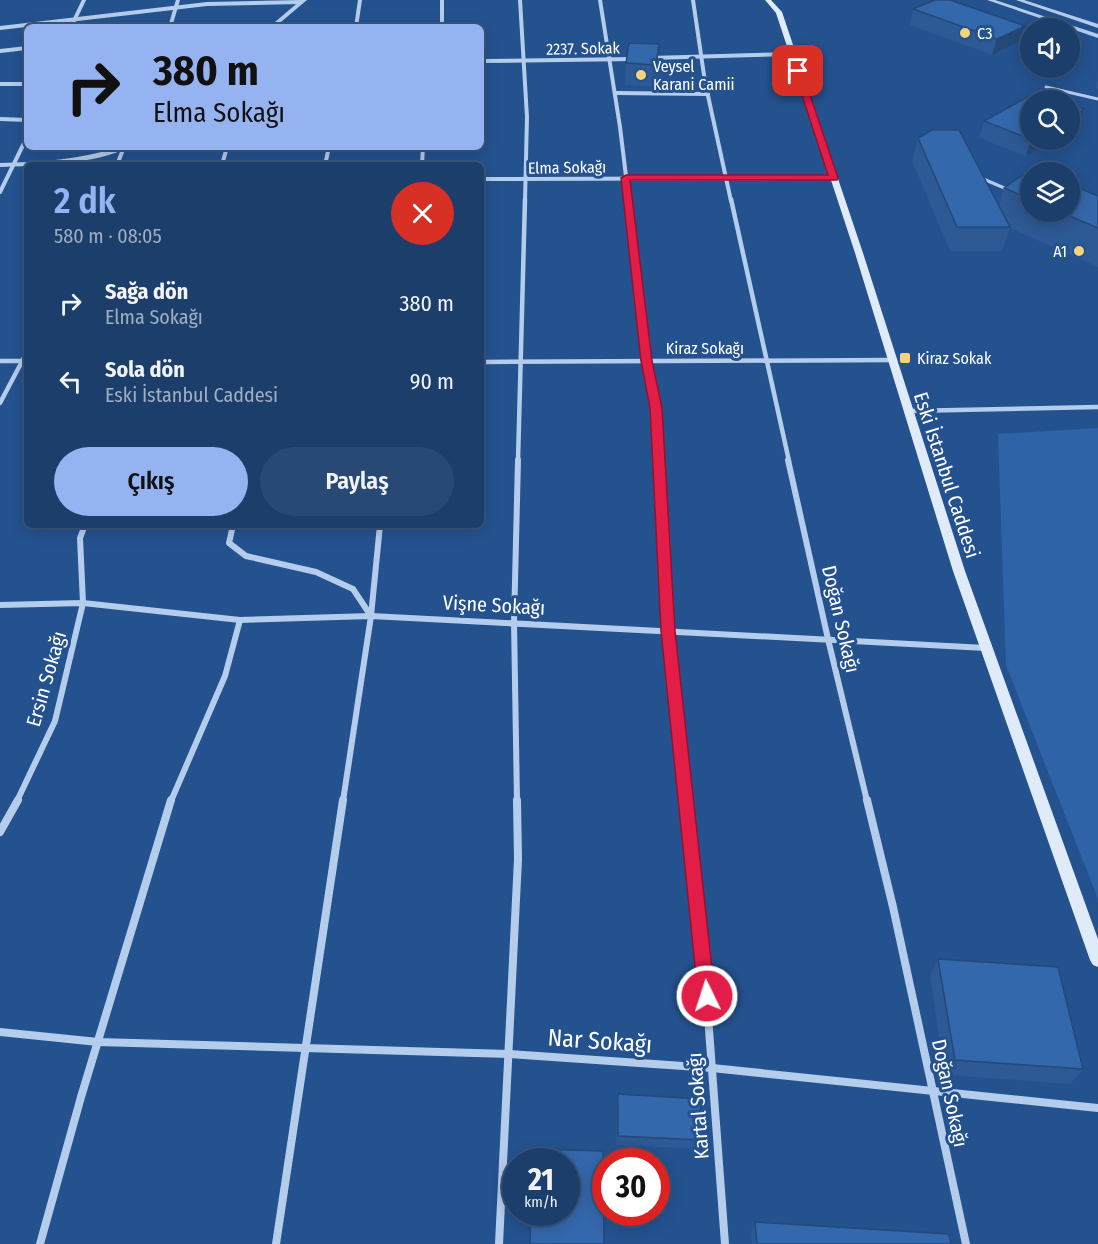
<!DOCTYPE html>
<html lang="tr">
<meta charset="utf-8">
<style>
:root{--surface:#1b3e6b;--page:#284973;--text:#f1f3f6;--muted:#a0aec1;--line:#39577e;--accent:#95b2f1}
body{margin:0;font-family:"Fira Sans Condensed",sans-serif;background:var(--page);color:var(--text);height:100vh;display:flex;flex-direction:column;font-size:22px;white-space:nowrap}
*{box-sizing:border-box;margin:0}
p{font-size:20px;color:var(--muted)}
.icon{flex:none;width:33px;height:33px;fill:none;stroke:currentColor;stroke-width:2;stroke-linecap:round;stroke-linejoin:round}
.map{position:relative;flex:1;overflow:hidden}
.panel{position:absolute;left:24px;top:162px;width:460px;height:366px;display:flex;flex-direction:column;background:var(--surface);border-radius:9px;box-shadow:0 3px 15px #0003,0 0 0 2px var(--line)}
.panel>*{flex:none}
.banner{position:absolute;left:24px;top:24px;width:460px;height:126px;border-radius:9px;box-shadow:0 3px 15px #0003,0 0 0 2px var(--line);background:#95b2f1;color:#111;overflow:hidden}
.buttons{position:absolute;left:1020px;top:18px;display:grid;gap:12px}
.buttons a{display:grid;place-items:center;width:60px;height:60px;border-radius:50%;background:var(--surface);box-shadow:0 3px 15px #0003,0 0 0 2px var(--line);font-size:30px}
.speed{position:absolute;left:502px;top:1148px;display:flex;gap:12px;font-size:30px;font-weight:700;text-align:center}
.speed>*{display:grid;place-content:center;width:78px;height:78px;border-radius:50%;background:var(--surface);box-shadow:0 3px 15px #0003,0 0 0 2px var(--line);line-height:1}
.speed small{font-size:15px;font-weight:400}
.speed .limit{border:9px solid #d22;background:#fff;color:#111}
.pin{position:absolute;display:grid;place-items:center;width:51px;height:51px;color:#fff;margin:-26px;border-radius:12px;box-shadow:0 3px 9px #0006}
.me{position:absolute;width:66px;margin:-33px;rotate:356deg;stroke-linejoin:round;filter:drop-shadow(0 0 4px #0008)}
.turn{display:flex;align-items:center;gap:21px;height:126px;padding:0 30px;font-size:27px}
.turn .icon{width:78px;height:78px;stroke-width:2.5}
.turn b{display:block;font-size:42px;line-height:51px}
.round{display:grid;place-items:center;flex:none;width:63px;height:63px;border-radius:32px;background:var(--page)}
.summary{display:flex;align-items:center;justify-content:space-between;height:102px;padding:0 30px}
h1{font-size:36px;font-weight:600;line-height:45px;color:var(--accent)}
.primary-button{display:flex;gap:12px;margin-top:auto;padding:12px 30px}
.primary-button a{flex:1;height:69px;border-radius:36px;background:var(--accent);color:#111;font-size:24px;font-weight:600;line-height:69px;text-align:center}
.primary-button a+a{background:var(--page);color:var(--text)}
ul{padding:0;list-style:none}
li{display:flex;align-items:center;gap:18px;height:78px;padding:0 30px}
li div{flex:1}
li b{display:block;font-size:22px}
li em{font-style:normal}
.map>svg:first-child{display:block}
.green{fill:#2e63a7}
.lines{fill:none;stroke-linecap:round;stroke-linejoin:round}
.service{stroke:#b5cdec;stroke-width:3}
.minor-far3{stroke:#b5cdec;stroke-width:4}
.minor-far2{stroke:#b5cdec;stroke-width:4.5}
.minor-far1{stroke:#b5cdec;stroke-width:6}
.minor{stroke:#b5cdec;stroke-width:8}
.tertiary{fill:#b5cdec;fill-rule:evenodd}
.secondary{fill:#e0ebf9;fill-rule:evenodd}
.wall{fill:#2d5994}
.shaded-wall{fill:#244978}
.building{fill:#3468ac;stroke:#244978;stroke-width:1.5}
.route{fill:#e11d48;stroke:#92132f;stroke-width:1.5}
.poi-dot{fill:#f6d379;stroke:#24528f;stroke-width:2}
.labels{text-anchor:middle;stroke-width:6;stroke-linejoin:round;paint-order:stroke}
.far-poi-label{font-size:16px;fill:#fff;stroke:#24528f;text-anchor:start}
.far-street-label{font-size:16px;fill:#fff;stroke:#24528f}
.street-label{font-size:20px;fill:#fff;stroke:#24528f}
.near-street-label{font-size:24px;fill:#fff;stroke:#24528f}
</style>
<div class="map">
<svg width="1098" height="1244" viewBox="0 0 1098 1244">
<rect width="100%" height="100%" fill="#24528f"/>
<polygon class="green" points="1098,428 1098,899 1006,665 998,434"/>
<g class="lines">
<g class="service">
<polyline points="1046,87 1098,99"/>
<polyline points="981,178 1009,190"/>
</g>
<g class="minor-far3">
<polyline points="442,0 442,27"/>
<polyline points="520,0 527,117 525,201"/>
<polyline points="600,0 620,127 629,201"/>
<polyline points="693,0 705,82 731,201"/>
<polyline points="71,27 84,0"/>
<polyline points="170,27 178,0"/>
<polyline points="356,27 360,0"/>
<polyline points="0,28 207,4 301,2"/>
<polyline points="0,51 27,48"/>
<polyline points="650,58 792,54"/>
<polyline points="482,61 634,59"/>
<polyline points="0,84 27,84"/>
<polyline points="615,93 708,94"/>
<polyline points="0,119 27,120"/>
<polyline points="117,165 124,147"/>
<polyline points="222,165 227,147"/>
<polyline points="325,165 329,147"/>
<polyline points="422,165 423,147"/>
<polyline points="482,179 833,178"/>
<polyline points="0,192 27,137"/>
</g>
<g class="minor-far2">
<polyline points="628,199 647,361 656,408 659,461"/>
<polyline points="731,199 789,461"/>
<polyline points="0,361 23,361"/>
<polyline points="482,362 892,360"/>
<polyline points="0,403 27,352"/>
<polyline points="908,411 1098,407"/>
<polyline points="518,461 525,199"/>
</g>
<g class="minor-far1">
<polyline points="659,460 668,631 687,801"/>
<polyline points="788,460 828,639 867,801"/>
<polyline points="233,525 229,543 246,556 316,572 353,589 371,616"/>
<polyline points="0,605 83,603 240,620 371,616 986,648"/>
<polyline points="17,801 55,721 83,603 80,538 85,525"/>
<polyline points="171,801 225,676 240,620"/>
<polyline points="343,801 371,616 380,525"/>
<polyline points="517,801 514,622 518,460"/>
</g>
<g class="minor">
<polyline points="687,800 703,949 725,1244"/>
<polyline points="867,800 893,907 966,1244"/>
<polyline points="0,832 18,800"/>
<polyline points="0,1032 98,1042 509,1054 712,1068 1098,1108"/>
<polyline points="40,1244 81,1097 171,800"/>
<polyline points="276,1244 343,800"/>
<polyline points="499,1244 518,859 517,800"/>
</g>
<g class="tertiary">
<polygon points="301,0 307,0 275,27 269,27"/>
<polygon points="987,0 995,0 1098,34 1098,38"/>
<polygon points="1016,0 1024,0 1098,24 1098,28"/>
<path d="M118,147H128C100,164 33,166 0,167V163C40,162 80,160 118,147Z"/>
</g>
<polygon class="secondary" points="765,0 771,0 782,12 863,253 965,571 1098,939 1098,967 1093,965 1090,960 953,571 855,253 776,13"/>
</g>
<g class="wall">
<polygon points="913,9 1020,41 992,55 910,25"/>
<polygon points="659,44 655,87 625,85 626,63"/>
<polygon points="1098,79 1098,89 1095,88"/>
<polygon points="1030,100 1030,140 1055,140 1026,156 979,138 984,121"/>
<polygon points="918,138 999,206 1004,188 1030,172 1030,212 1070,212 1098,196 1098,267 1010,228 1002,251 950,251 912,161"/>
<polygon points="938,959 1083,1069 1070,1084 945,1075 930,975"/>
<polygon points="618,1094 702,1140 699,1149 616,1145 617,1104"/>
<polygon points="755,1222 951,1244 752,1244 751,1232"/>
</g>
<g class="shaded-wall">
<polygon points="1025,26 1020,41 992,55 997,39"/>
<polygon points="659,44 657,66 655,87 656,65"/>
<polygon points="1084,109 1078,126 1070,131 1070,118"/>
<polygon points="1031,140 1055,140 1026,156"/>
</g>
<g class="building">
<polygon points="935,0 950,0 1025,26 997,39 913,9"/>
<polygon points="629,43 659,44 656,65 626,63"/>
<polygon points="1037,92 1060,100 1030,100 1030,139 984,121"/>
<polygon points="1070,104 1084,109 1070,118"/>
<polygon points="932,130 959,130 1010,227 957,227 918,138"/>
<polygon points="1031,169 1039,172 1030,172 1030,199 1004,188"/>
<polygon points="1070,184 1098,196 1098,228 1060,212 1070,212"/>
<polygon points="938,959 1058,967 1083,1069 955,1060"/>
<polygon points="618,1094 700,1099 702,1140 618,1136"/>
<polygon points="532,1149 603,1151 604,1244 530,1244 531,1212 567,1212 567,1161 532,1161"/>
<polygon points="755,1222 949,1234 951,1244 757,1244"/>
</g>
<polygon class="route" points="798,69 802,71 838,178 837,180 630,180 652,361 662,408 675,631 715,996 713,1002 707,1005 700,1002 698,996 661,631 650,408 641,361 621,178 626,175 828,175 794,71"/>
<g class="poi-dot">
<circle cx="965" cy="33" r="6"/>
<circle cx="641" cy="75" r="6"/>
<circle cx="1079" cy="251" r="6"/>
<rect x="899" y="352" width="12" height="12" rx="3"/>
</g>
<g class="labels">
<g class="far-poi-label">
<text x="977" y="39">C3</text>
<text x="653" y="72">Veysel<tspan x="653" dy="18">Karani Camii</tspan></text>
<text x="1067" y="257" text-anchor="end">A1</text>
<text x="917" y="364">Kiraz Sokak</text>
</g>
<g class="far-street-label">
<text transform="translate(583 48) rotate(-1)" y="6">2237. Sokak</text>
<text transform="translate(567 167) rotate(-1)" y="6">Elma Sokağı</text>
<text x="705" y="354">Kiraz Sokağı</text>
</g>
<g class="street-label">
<text transform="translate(947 475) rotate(72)" y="7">Eski İstanbul Caddesi</text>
<text transform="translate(494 605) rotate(3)" y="7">Vişne Sokağı</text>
<text transform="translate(841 619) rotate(77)" y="7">Doğan Sokağı</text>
<text transform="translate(46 679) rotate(-74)" y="7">Ersin Sokağı</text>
<text transform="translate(950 1093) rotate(78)" y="7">Doğan Sokağı</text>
<text transform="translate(698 1106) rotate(-94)" y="7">Kartal Sokağı</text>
</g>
<g class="near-street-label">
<text transform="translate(600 1041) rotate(4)" y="8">Nar Sokağı</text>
</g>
</g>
</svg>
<div class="buttons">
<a><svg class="icon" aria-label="sound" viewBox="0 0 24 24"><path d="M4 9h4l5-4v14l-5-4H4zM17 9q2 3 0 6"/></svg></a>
<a><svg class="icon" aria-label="search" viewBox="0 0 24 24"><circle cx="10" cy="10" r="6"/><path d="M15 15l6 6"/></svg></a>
<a><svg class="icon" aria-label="layers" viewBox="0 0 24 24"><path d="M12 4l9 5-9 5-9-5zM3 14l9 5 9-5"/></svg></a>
</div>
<div class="speed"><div>21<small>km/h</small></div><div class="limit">30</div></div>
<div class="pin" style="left:798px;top:71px;background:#d93025"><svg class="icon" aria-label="arrive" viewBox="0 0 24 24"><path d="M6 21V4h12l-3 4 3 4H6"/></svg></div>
<svg class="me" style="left:707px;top:996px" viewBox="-20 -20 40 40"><circle r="17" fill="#e11d48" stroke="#fff" stroke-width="3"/><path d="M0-11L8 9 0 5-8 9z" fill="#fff"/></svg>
<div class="banner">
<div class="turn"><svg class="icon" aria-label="right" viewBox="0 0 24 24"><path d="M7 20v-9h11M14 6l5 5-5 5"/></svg><div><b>380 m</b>Elma Sokağı</div></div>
</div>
<section class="panel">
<div class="summary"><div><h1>2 dk</h1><p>580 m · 08:05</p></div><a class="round" style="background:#d93025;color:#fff"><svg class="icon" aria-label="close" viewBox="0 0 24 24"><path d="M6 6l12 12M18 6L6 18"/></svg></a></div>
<ul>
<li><svg class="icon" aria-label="right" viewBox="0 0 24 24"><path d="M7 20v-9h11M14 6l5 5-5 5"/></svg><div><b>Sağa dön</b><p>Elma Sokağı</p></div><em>380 m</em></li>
<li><svg class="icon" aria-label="left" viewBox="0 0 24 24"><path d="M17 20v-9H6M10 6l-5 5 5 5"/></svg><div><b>Sola dön</b><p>Eski İstanbul Caddesi</p></div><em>90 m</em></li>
</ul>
<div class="primary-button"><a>Çıkış</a><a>Paylaş</a></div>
</section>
</div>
